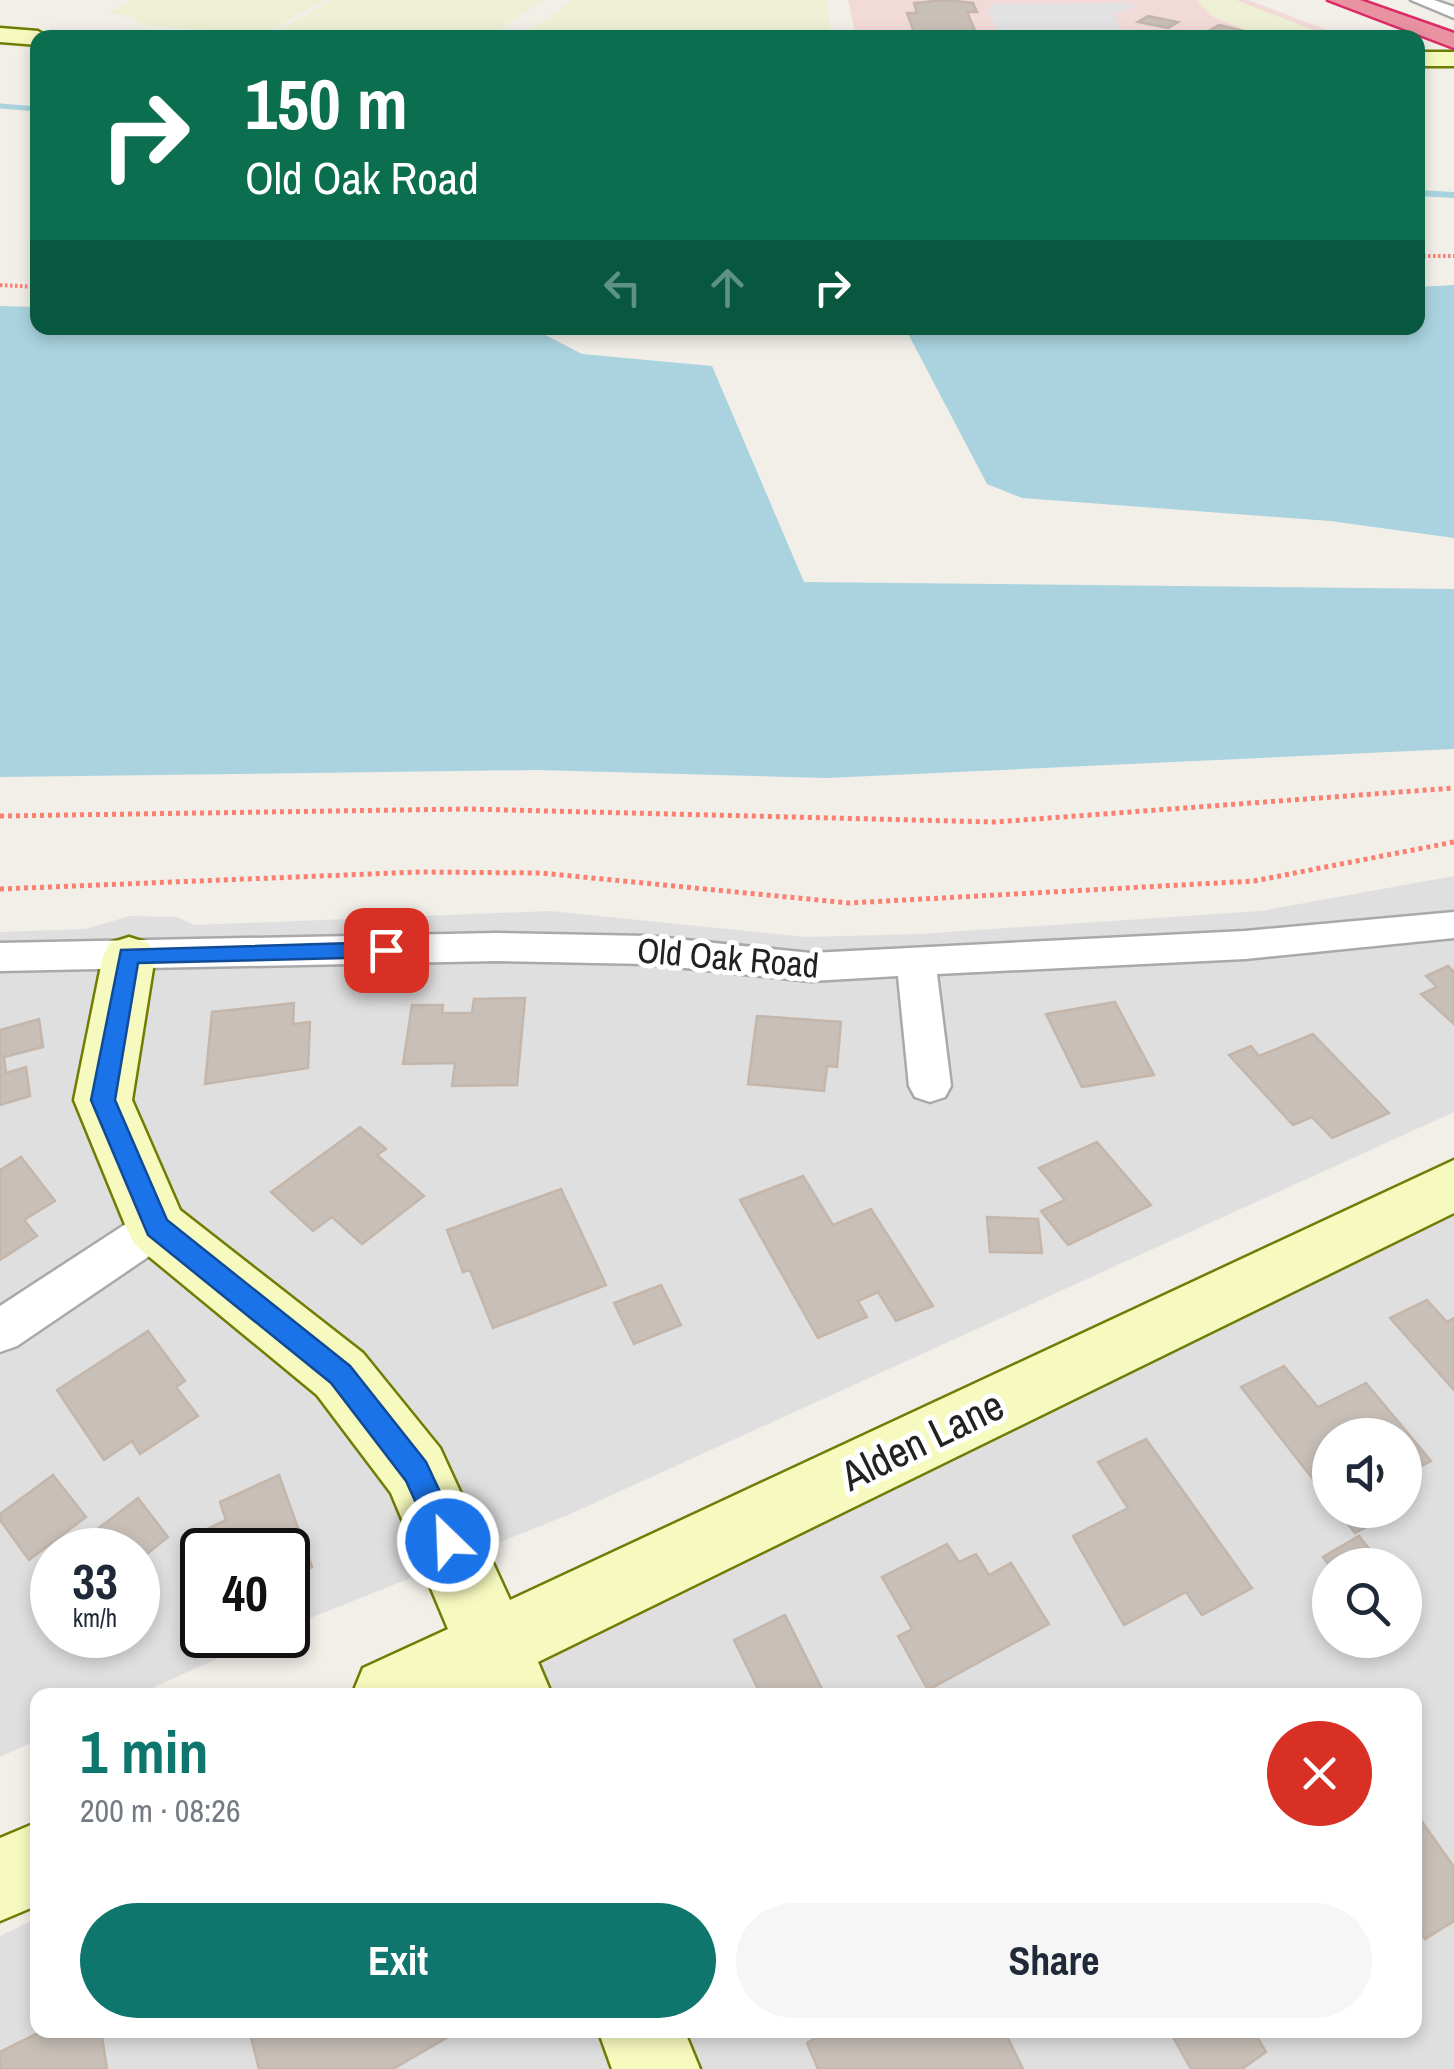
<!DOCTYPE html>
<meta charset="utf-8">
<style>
:root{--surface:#fff;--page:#f6f6f7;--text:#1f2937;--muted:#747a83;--accent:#0f766e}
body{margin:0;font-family:"Archivo Narrow",sans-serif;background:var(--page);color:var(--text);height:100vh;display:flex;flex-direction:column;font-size:38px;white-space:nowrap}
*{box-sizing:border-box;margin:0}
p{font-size:32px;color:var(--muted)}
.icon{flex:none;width:55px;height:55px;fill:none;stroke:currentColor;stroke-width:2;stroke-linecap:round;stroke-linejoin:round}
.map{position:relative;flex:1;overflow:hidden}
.side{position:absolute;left:30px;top:1688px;width:1392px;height:350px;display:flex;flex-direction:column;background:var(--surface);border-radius:20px;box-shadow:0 5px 15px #0003}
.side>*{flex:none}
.banner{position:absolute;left:30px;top:30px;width:1395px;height:305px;border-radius:20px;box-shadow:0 5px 15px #0003;background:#0b6e4f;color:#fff;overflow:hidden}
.fabs{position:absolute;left:1312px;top:1418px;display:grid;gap:20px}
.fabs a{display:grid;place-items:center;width:110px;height:110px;border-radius:50%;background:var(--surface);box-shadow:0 5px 15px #0003;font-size:50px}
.speed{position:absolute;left:30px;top:1528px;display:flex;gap:20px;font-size:50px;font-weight:700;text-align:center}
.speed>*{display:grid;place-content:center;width:130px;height:130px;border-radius:50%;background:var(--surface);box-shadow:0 5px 15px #0003;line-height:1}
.speed small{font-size:25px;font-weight:400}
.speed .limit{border:5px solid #111;border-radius:15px;background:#fff;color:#111}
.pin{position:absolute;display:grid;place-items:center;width:85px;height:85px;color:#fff;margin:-42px;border-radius:20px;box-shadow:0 5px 15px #0006}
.me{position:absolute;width:110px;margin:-55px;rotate:336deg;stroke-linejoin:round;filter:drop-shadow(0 0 8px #0008)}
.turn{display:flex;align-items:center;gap:35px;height:210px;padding:0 50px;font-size:45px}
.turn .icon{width:130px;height:130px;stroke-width:2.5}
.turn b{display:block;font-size:70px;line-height:85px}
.lanes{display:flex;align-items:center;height:95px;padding:0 50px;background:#0003;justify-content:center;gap:50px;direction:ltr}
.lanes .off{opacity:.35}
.round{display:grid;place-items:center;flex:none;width:105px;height:105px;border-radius:52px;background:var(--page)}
.head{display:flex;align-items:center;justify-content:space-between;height:170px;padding:0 50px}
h1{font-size:60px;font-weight:700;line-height:75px;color:var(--accent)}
.button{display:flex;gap:20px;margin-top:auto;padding:20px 50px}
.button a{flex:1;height:115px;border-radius:60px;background:var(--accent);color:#fff;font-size:40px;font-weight:700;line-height:115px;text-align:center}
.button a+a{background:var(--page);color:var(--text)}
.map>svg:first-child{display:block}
.residential{fill:#e0dfdf;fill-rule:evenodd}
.commercial{fill:#f2dad9}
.farmland{fill:#eef0d5}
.parking{fill:#e2e2e2}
.water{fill:#aad3df}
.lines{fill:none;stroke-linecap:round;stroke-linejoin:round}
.stream-far1{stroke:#aad3df;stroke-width:5}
.stream{stroke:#aad3df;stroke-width:6}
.building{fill:#c7bfb8;stroke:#c4b6ab;stroke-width:2.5}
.street-casing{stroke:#a9a9a9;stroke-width:5}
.secondary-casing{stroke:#707d05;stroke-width:5}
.highway-casing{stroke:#dc2a67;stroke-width:5}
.path-far1{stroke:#fa8072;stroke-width:4;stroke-dasharray:2.5 2.5;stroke-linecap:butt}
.path{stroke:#fa8072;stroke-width:5;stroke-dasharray:4 4;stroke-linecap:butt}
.street{fill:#fff;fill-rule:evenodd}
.secondary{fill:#f7fabf;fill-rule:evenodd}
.highway{fill:#e892a2;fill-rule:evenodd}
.route{fill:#1a73e8;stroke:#114b97;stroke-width:2.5}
.labels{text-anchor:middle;stroke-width:10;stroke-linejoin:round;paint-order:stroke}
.street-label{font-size:35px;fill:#222;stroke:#fff}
.near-street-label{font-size:42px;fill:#222;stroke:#fff}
</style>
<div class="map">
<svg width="1454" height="2069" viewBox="0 0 1454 2069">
<rect width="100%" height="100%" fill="#f2efe9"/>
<g class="residential">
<path d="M1454,876V1112L568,1515L288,1627V1550H202V1635H269L137,1695H38L37,1740L0,1757V932L85,929L130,916L177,917L195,925L550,911L805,937L919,934L1261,911ZM52,1550H138V1635H52Z"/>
<path d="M1454,1216V2069H0V1936L37,1918L38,2030H1415V1695H485L641,1609ZM1330,1435H1405V1510H1330ZM1330,1565H1405V1640H1330Z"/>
</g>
<polygon class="commercial" points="848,0 1248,0 1346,37 856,37"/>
<g class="farmland">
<polygon points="133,0 326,0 264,34 138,25 135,19 109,12"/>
<polygon points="332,0 544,0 489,37 270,35"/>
<polygon points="573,0 826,0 831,27 818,38 519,37"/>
<polygon points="1196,0 1236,0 1331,37 1262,37 1212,16"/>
</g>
<polygon class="parking" points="997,4 1119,3 1139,5 1114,15 1126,37 1001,38 987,8"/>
<g class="water">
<polygon points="1454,285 1454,538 1330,521 1022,498 987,484 905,328 1418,328 1418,287"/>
<polygon points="0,306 37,307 38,328 532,328 582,354 712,366 804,582 1454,589 1454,749 827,778 537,770 0,777"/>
</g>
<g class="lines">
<polyline class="stream-far1" points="0,106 38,109"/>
<polyline class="stream" points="1418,193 1454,195"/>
</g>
<g class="building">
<polygon points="945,0 973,3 977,12 967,12 977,35 915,35 907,13 917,13 914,3"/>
<polygon points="1148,16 1178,22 1168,28 1138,22"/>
<polygon points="1219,25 1244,31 1232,38 1203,34"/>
<polygon points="1448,966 1454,972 1454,1024 1421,994 1437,987 1426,976"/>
<polygon points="525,998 517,1085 452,1086 455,1063 403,1064 412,1005 443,1005 442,1013 472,1013 474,999"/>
<polygon points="1115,1002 1154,1075 1082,1087 1046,1014"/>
<polygon points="294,1003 293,1024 310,1022 308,1068 205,1084 212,1012"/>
<polygon points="757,1016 841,1022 837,1067 827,1066 824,1091 748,1084"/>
<polygon points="39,1019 43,1047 4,1057 6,1073 26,1067 30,1096 0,1105 0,1030"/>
<polygon points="1313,1034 1389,1113 1332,1138 1312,1117 1293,1125 1229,1055 1251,1046 1259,1056"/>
<polygon points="360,1127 386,1149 377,1155 424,1196 362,1244 332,1217 313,1231 271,1192"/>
<polygon points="1097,1142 1151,1205 1068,1245 1041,1211 1065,1200 1039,1168"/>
<polygon points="21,1157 55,1201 24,1220 37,1236 0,1260 0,1170"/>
<polygon points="803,1176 833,1225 871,1209 933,1306 896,1321 878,1292 858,1301 867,1317 818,1338 740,1200"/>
<polygon points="561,1189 606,1285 493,1328 470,1270 463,1272 447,1230"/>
<polygon points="987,1217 1038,1219 1042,1253 990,1252"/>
<polygon points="661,1285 681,1325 634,1344 614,1303"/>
<polygon points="1427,1300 1447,1322 1454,1318 1454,1390 1390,1318"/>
<polygon points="148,1331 185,1381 176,1387 198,1416 140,1454 132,1441 104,1460 57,1390"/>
<polygon points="1284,1366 1318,1407 1366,1383 1431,1461 1405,1474 1405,1435 1330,1435 1330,1501 1241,1387"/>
<polygon points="1146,1439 1252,1588 1202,1615 1186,1592 1124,1625 1073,1536 1128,1508 1098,1462"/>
<polygon points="53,1475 86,1517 29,1560 0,1520 0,1514"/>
<polygon points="279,1475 312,1567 288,1579 288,1550 202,1550 202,1608 182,1541 226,1520 220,1502"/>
<polygon points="138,1498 168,1537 138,1561 138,1550 97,1550 87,1537"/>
<polygon points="1337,1510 1398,1510 1355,1533"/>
<polygon points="1359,1536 1382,1565 1330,1567 1323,1557"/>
<polygon points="947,1544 959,1562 976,1554 989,1575 1011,1563 1049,1624 928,1690 898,1636 912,1629 882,1577"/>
<polygon points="785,1615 825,1695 761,1695 734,1640"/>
<polygon points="1415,1812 1454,1867 1454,1921 1425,1939 1415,1925"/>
<polygon points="44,2030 101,2030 107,2069 0,2069 0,2052"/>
<polygon points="249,2030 454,2030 455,2033 393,2069 259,2069"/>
<polygon points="828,2030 1004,2030 1023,2069 818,2069 807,2043"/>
<polygon points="1169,2030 1253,2030 1266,2052 1242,2069 1191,2069"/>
</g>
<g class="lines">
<defs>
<g id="street">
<polygon points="1411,0 1434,0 1454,7 1454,18"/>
<polygon points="1454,912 1454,938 1245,959 937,974 951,1086 945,1097 930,1102 915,1097 909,1086 898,976 811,981 647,964 496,961 0,971 0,943 496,933 647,936 811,953 1245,931"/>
<polygon points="157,1208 173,1214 179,1227 173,1240 17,1346 0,1352 0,1306 141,1214"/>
</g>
<g id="secondary">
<polygon points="0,28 38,31 49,38 38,38 38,45 0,42"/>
<rect x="1418" y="52" width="36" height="14"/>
<polygon points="129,937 148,943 155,956 132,1100 180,1210 363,1353 440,1448 510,1600 1454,1160 1454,1213 538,1662 552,1695 352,1695 363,1668 448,1629 391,1493 317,1395 135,1245 126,1227 74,1100 103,956 110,943"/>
<polygon points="38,1822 38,1905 0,1921 0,1838"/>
<polygon points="598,2030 684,2030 700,2069 612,2069"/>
</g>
<polygon id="highway" points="1328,0 1360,0 1454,33 1454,48"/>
</defs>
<use href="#street" class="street-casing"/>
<use href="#secondary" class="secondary-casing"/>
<use href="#highway" class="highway-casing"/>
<g class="path-far1">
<polyline points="1418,256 1454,256"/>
<polyline points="0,285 38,287"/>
</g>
<g class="path">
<polyline points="0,816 467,809 995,822 1454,788"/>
<polyline points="0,889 419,872 541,873 849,903 1254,881 1454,842"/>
</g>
<use href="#street" class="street"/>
<use href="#secondary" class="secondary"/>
<use href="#highway" class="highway"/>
</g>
<polygon class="route" points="386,942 397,950 386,957 138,963 115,1100 167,1220 350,1366 426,1462 463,1541 458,1551 448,1555 438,1551 406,1481 331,1383 148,1235 91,1100 121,950"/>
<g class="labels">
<g class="street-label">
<text transform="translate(728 958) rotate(5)" y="12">Old Oak Road</text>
</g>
<g class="near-street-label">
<text transform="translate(922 1440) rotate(-26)" y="15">Alden Lane</text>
</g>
</g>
</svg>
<div class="fabs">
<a><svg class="icon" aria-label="sound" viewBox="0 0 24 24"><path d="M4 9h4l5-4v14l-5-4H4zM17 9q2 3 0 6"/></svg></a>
<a><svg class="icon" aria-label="search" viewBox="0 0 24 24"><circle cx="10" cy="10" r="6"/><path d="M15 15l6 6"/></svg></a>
</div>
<div class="speed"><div>33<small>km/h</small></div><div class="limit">40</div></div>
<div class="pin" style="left:386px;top:950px;background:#d93025"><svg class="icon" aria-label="arrive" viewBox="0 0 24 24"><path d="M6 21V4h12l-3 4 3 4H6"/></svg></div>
<svg class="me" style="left:448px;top:1541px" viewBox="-20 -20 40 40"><circle r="17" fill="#1a73e8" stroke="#fff" stroke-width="3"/><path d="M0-11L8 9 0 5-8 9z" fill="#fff"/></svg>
<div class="banner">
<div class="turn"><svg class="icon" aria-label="right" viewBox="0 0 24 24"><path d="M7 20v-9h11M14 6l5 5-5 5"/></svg><div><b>150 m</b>Old Oak Road</div></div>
<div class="lanes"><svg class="icon off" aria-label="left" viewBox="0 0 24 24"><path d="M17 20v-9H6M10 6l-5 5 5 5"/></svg><svg class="icon off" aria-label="ahead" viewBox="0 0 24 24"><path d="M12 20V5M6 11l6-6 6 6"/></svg><svg class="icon" aria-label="right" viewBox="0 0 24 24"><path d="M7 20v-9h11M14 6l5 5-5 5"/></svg></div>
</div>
<section class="side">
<div class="head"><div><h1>1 min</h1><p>200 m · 08:26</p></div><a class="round" style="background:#d93025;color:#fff"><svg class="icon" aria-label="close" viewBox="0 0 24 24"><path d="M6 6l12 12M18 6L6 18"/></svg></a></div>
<div class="button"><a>Exit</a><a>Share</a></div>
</section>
</div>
